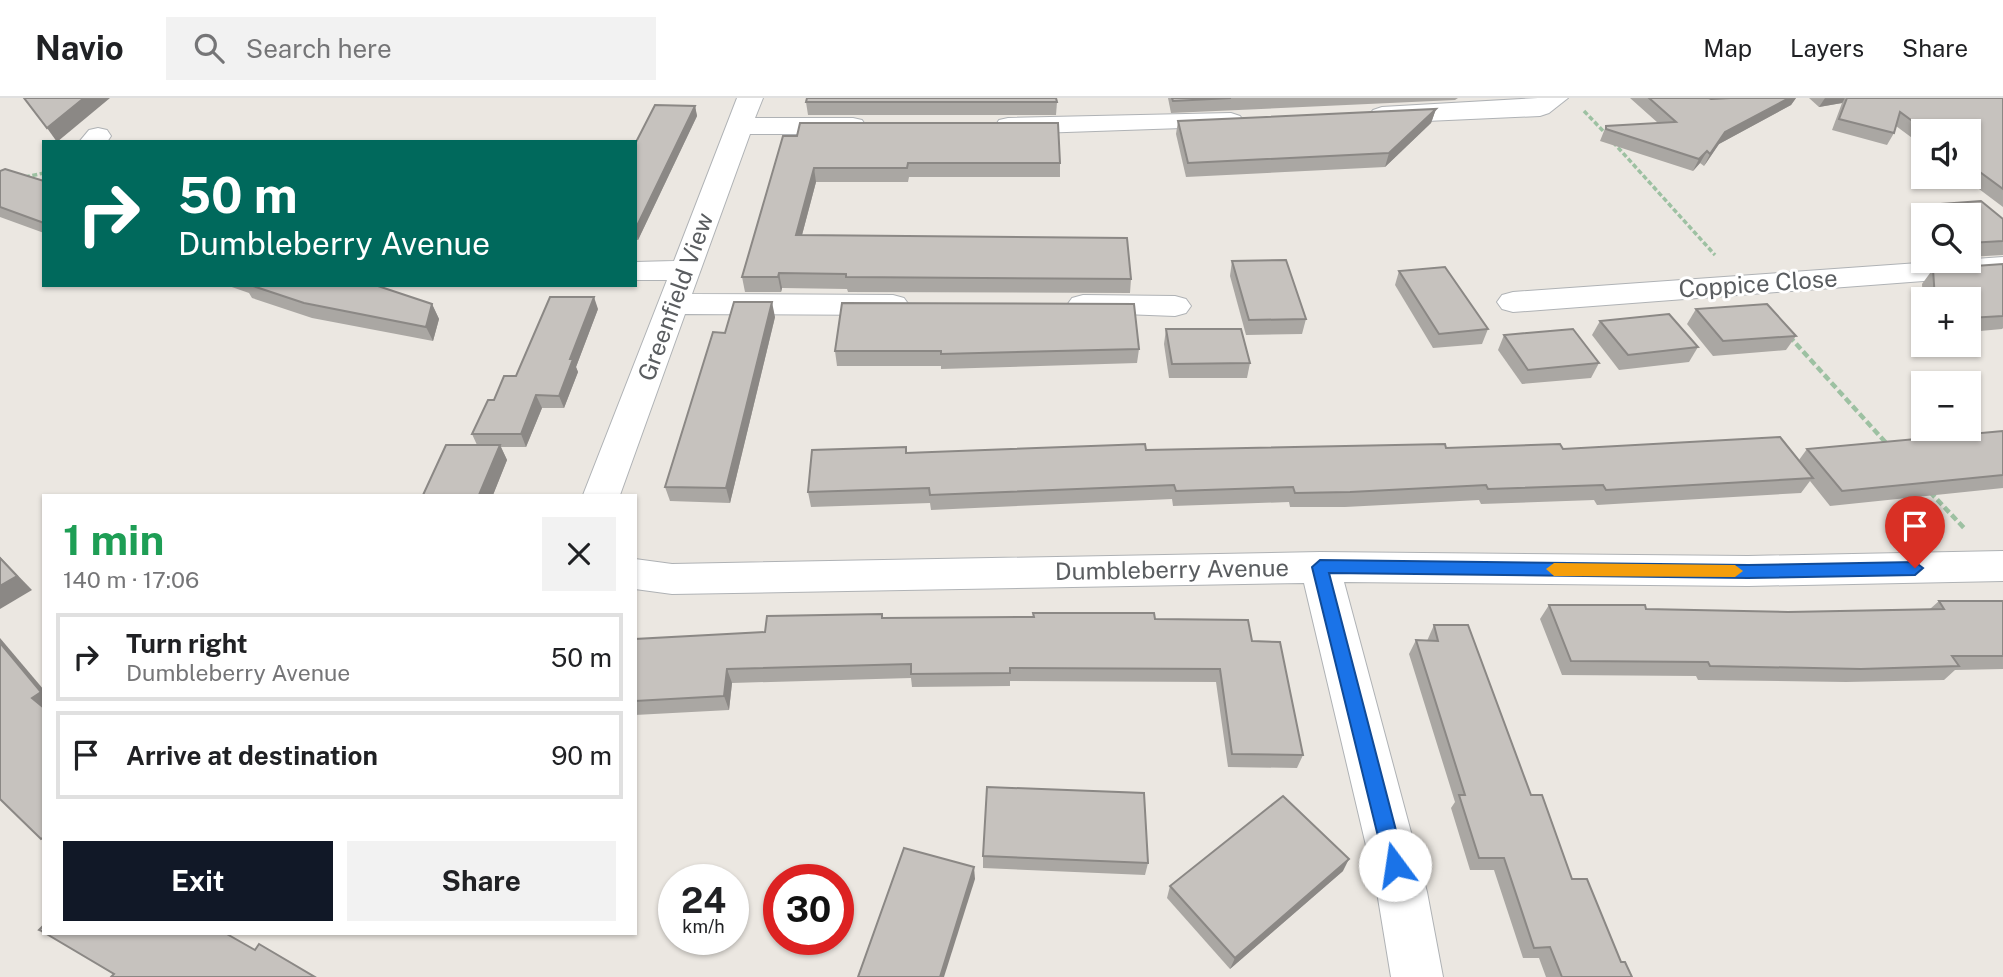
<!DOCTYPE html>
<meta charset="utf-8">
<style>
:root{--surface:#fff;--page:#f2f2f2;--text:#202124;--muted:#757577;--line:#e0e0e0;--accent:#111827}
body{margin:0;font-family:"Public Sans",sans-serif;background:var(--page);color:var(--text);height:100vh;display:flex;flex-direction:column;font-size:26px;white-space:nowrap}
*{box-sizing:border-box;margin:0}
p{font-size:23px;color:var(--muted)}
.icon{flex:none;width:38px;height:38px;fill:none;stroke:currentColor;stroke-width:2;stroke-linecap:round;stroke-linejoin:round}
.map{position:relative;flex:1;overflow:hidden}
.details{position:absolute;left:42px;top:396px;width:595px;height:441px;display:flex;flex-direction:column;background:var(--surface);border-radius:0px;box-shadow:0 2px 5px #0004}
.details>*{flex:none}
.guide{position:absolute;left:42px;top:42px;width:595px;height:147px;border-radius:0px;box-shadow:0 2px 5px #0004;background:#00695c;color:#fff;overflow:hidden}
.controls{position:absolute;left:1911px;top:21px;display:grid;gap:14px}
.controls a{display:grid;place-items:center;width:70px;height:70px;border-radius:0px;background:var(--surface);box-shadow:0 2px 5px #0004;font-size:35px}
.speed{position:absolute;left:658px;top:766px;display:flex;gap:14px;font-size:35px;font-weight:700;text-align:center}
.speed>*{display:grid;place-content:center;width:91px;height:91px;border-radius:50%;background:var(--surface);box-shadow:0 2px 5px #0004;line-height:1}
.speed small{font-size:18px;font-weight:400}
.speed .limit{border:10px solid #d22;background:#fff;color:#111}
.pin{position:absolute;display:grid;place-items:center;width:60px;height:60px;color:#fff;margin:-72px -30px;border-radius:50% 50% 50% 0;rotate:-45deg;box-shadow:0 0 7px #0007}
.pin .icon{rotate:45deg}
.me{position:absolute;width:77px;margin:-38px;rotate:346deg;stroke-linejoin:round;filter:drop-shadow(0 0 5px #0008)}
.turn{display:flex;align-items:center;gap:24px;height:147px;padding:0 21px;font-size:32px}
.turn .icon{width:91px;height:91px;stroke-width:2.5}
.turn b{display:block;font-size:49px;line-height:60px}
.round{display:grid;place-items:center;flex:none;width:74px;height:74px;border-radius:0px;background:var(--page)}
.summary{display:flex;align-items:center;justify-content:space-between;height:119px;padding:0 21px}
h1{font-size:42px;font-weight:700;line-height:52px;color:#1e9e55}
.primary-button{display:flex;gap:14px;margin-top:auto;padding:14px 21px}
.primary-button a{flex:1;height:80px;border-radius:0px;background:var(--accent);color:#fff;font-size:28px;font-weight:700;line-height:80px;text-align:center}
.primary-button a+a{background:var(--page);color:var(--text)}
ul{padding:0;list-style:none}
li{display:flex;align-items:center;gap:21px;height:88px;margin:0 14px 10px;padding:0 7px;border:4px solid var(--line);border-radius:0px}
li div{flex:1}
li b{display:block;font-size:26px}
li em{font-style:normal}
header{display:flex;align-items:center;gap:42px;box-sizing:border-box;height:98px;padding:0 35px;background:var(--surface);border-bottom:2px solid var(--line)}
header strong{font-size:33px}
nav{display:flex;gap:38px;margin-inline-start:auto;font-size:24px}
.search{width:490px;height:63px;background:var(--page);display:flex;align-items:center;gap:18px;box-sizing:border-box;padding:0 24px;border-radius:0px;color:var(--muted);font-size:26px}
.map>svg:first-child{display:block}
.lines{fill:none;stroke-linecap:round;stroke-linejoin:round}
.street-casing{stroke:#afb2b5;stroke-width:2}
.path-far1{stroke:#9dc1a2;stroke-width:3.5;stroke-dasharray:5 2.5;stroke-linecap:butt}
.path{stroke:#9dc1a2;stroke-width:4.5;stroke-dasharray:7 3.5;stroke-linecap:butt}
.street{fill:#fff;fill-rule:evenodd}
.wall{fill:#aaa7a3}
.shaded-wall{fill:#8b8885}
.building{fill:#c6c2be;stroke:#8b8885;stroke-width:2}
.route{fill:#1a73e8;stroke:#114b97;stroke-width:2}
.slow{fill:#f59e0b}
.labels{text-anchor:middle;stroke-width:6;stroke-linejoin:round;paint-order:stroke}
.street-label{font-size:24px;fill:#5a5d60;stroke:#fff}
</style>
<header>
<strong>Navio</strong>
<div class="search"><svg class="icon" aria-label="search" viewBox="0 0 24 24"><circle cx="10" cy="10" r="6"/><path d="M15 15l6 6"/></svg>Search here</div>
<nav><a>Map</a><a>Layers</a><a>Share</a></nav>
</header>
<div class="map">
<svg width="2003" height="879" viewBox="0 0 2003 879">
<rect width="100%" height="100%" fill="#ebe7e1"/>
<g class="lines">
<defs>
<g id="street">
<polygon points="737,0 763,0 755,20 853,20 862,22 866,28 862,34 853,36 750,36 692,196 893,197 904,200 909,207 904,214 893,217 685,216 620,397 583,397 667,182 635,182 635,164 674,163"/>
<polygon points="1538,0 1568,0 1549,15 1540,18 1382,25 1373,22 1369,17 1373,12 1382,9"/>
<polygon points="1231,15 1240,18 1244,23 1240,28 1008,36 999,34 995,28 999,22 1008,20"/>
<polygon points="98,30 107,32 111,38 107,44 79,44 89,32"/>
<polygon points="2003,159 2003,177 1513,214 1502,211 1497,204 1502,197 1513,194"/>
<polygon points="1083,197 1175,198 1186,201 1191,208 1186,215 1175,218 1072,214 1067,207 1072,200"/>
<polygon points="2003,453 2003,483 1748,488 1344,484 1427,794 1443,879 1391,879 1377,794 1304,485 672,496 635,491 635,461 672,466 1320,454 1748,458"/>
</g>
</defs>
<use href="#street" class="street-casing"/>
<g class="path-far1">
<polyline points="1584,13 1607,37"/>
<polyline points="1613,44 1715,157"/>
<polyline points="25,79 44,75"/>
</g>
<g class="path">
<polyline points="1789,238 1887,346"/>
<polyline points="1930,394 1965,431"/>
</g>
<use href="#street" class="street"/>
</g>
<g class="wall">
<polygon points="1168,0 1458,0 1455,2 1171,15"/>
<polygon points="1630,0 1709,0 1711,1 1731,0 1796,0 1791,7 1719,46 1704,68 1700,65 1693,73 1600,43 1606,28 1658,25"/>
<polygon points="1809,0 2003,0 2003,109 1963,79 1969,79 1969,33 1923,33 1923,48 1896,28 1894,35 1887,47 1832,32 1842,5 1819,9"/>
<polygon points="806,4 1057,4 1056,17 808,17"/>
<polygon points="695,8 697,18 638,142 635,142 635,46"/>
<polygon points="1436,11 1431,25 1385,69 1186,79 1176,36 1178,23"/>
<polygon points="797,38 1060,65 1060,79 909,79 908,84 816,84 802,137 1131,181 1130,195 848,194 847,191 782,190 781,194 745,194 742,179"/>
<polygon points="0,73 44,83 44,135 0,119"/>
<polygon points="1928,107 2003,121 2003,157 1969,159 1969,117 1923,117 1923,162 1921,162 1918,121"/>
<polygon points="1232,163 1306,221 1302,236 1246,237 1230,178"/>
<polygon points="2003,166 2003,230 2002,231 1969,234 1969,201 1923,201 1923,204 1922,186 1933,171"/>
<polygon points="1399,173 1488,231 1482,246 1433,250 1395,187"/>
<polygon points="226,187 375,187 432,206 439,221 433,243 312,220 252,200 249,195"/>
<polygon points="598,211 576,269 578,274 564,310 542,310 526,349 501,349 507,362 493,397 423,397 477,347 472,336 494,302 516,278"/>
<polygon points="1696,211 1796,238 1786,252 1713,258 1687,226"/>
<polygon points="775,219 730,405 670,403 665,389 725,235"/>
<polygon points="1600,223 1698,249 1689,264 1619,272 1592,237"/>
<polygon points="1166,231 1250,265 1247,280 1169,280 1164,246"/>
<polygon points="1504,237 1599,265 1591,280 1522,286 1498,252"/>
<polygon points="1139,251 1137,265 941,271 941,268 837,268 835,253"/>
<polygon points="2003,333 2003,390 1830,408 1810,383 1801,395 1597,407 1594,402 1481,406 1479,402 1345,409 1290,409 1289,404 1173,408 1172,401 931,412 930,405 811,409 808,394 907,355 1446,350 1563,351 1799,362 1807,351"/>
<polygon points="1939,503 2003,503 2003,571 1955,572 1944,582 1846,584 1698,582 1696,578 1562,577 1540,521 1549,507 1646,511 1788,514 1930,511"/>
<polygon points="883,520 1155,521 1252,543 1303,657 1297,670 1228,669 1216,584 1010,583 1010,588 912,589 911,580 732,585 729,612 635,617 635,541 765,534"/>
<polygon points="1434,527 1531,697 1572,781 1621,864 1632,879 1546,879 1539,860 1523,860 1494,772 1470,772 1451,710 1455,704 1409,556 1416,542 1427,543"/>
<polygon points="983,758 1148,765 1145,777 983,770"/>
<polygon points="1343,773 1230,871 1167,800 1170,788"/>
</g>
<g class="shaded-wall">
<polygon points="84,0 110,0 57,44 47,30"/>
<polygon points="1789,0 1796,0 1791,7 1719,46 1704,68 1710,56 1725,34"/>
<polygon points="1825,0 1845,0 1842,5 1819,9"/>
<polygon points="695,8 697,18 638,142 635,132"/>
<polygon points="1436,11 1431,25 1385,69 1389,55"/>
<polygon points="1707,53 1700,65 1693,73 1699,61"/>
<polygon points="814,70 816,84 798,152 796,137"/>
<polygon points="779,175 782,190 781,194 778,179"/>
<polygon points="594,199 598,211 576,269 578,274 564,310 559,298 570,261"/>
<polygon points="772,204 775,219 730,405 726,390"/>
<polygon points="432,206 439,221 433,243 426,229"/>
<polygon points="536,297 542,310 526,349 521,336"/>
<polygon points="500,347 507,362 493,397 479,397"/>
<polygon points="0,459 32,492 0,511"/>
<polygon points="0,540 44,592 44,610 32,600 0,545"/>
<polygon points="727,571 732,585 729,612 724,598"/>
<polygon points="1349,761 1343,773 1230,871 1235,860"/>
<polygon points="974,769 975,781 944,879 940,879"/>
</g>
<g class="building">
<polygon points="24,0 84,0 47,30"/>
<polygon points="807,0 1056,0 1057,4 806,4"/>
<polygon points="1172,0 1231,0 1173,3"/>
<polygon points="1649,0 1709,0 1711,1 1731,0 1789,0 1725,34 1710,56 1707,53 1699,61 1606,31 1606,28 1676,24"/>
<polygon points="1847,0 2003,0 2003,91 1969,66 1969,33 1926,33 1900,14 1894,35 1839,21"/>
<polygon points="655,7 695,8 635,132 635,46"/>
<polygon points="1436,11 1389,55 1188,65 1178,23"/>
<polygon points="800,25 1058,25 1060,65 908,65 907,70 814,70 796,137 1127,140 1131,181 846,179 846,176 779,175 778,179 742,179 783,38 797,38"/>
<polygon points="5,71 44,83 44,125 0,109 0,73"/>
<polygon points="1981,103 2003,121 2003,143 1969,145 1969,117 1929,117 1928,107"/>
<polygon points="1286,162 1306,221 1249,222 1232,163"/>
<polygon points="2003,166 2003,218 1969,220 1969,201 1935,201 1933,171"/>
<polygon points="1445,169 1488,231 1439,236 1399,173"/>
<polygon points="250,187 375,187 432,206 426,229 304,205"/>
<polygon points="550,199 594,199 570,261 573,261 559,298 536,297 521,336 472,336 488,302 494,302 504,278 516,278"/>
<polygon points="734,204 772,204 726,390 665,389 713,234 725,235"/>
<polygon points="842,205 1134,206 1139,251 941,256 941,253 835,253"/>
<polygon points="1767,206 1796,238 1723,243 1696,211"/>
<polygon points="1669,216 1698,249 1628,257 1600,223"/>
<polygon points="1166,231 1241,231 1250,265 1172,266"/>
<polygon points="1573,231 1599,265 1528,272 1504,237"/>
<polygon points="2003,333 2003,377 1842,393 1807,351"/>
<polygon points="1780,339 1813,380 1606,392 1603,387 1488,391 1486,387 1350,394 1295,395 1293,389 1176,393 1174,387 930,397 929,390 808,394 812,352 906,349 906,355 1145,346 1146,352 1445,346 1446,350 1560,346 1563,351"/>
<polygon points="446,347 500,347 479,397 423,397"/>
<polygon points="0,460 17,478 0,488"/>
<polygon points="1939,503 2003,503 2003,558 1952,558 1959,568 1861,571 1710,568 1708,564 1571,563 1549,507 1645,507 1646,511 1788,514 1944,511"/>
<polygon points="1033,515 1154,515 1155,521 1248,522 1252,543 1280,544 1303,657 1232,656 1220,571 1010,570 1010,575 911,576 911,566 727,571 724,598 635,603 635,541 765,534 767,518 882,516 882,520 1034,519"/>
<polygon points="1434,527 1468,527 1531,697 1542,697 1572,781 1587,781 1621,864 1625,864 1632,879 1562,879 1550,849 1534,850 1504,760 1479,760 1459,697 1465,697 1416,542 1438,543"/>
<polygon points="0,545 41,594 32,600 44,610 44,739 41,741 0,701"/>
<polygon points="987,689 1144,695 1148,765 983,758"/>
<polygon points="1283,698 1349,761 1235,860 1170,788"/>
<polygon points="904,750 974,769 940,879 858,879"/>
<polygon points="44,827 44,834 39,832"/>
<polygon points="45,835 225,835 255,852 259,846 315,879 111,879 114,876"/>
</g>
<polygon class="route" points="1320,462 1748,467 1915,464 1923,470 1915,477 1748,480 1329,475 1405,767 1402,773 1395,776 1388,773 1385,767 1312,469"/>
<polygon class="slow" points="1554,465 1735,467 1743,473 1735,479 1554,478 1546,471"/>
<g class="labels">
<g class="street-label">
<text transform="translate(1758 186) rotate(-4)" y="8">Coppice Close</text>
<text transform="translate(676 199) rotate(-70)" y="8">Greenfield View</text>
<text transform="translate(1172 472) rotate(-1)" y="8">Dumbleberry Avenue</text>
</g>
</g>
</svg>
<div class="controls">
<a><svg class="icon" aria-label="sound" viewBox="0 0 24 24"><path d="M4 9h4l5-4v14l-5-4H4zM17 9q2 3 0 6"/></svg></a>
<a><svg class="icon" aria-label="search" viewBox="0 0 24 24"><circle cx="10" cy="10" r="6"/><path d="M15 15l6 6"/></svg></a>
<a>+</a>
<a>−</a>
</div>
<div class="speed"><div>24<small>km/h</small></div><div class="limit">30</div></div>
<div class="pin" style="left:1915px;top:470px;background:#d93025"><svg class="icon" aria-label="arrive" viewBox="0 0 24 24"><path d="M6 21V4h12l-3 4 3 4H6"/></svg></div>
<svg class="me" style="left:1395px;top:767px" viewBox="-20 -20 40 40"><circle r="19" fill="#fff"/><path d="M0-13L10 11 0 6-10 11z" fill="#1a73e8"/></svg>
<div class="guide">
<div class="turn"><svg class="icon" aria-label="right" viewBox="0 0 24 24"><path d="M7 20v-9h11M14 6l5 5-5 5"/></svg><div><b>50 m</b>Dumbleberry Avenue</div></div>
</div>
<section class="details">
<div class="summary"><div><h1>1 min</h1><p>140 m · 17:06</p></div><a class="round"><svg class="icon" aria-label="close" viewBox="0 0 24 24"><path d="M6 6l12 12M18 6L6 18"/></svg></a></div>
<ul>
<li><svg class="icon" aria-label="right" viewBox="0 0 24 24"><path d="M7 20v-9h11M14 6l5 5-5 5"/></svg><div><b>Turn right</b><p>Dumbleberry Avenue</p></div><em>50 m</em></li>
<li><svg class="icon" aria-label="arrive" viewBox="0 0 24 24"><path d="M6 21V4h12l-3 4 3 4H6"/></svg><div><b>Arrive at destination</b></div><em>90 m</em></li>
</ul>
<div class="primary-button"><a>Exit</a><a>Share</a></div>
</section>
</div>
